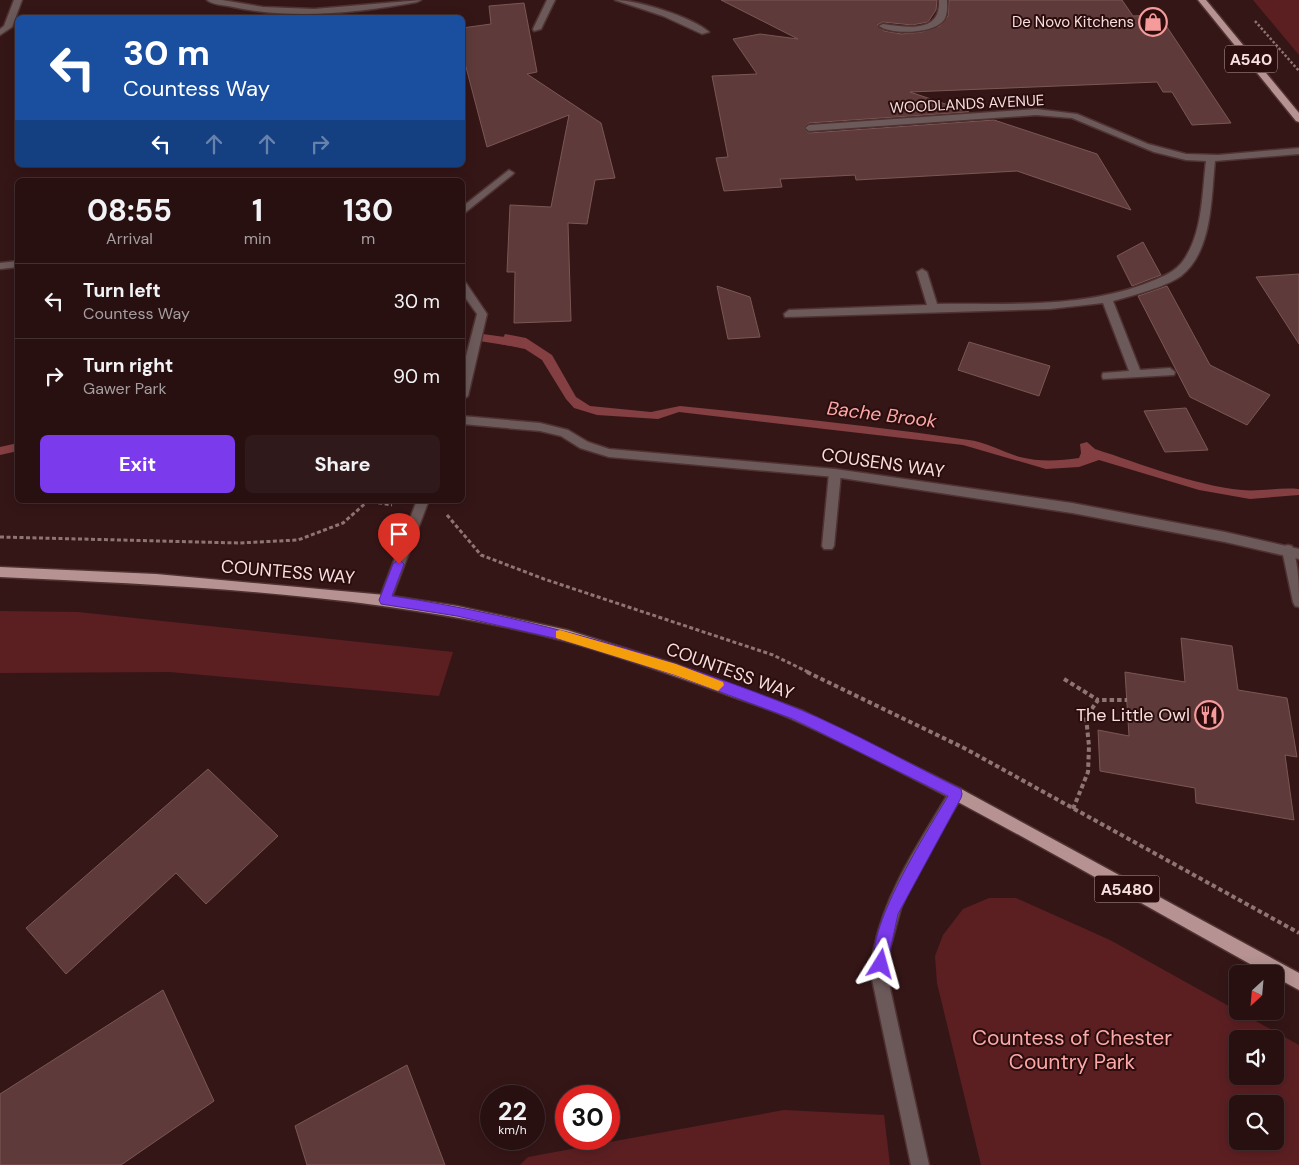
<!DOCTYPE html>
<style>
:root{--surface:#281011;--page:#30191a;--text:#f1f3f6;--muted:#a59d9f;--line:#443031;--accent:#7c3aed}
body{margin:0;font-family:"DM Sans",sans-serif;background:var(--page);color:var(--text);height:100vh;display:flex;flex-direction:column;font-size:19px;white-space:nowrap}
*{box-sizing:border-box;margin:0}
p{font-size:16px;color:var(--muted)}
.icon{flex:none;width:28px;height:28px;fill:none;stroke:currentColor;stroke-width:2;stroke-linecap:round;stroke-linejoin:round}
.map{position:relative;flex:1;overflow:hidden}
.drawer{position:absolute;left:15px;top:178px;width:450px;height:325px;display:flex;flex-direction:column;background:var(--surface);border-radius:8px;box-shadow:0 2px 12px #0003,0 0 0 1px var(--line)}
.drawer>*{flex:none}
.hud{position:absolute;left:15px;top:15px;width:450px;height:152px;border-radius:8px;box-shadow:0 2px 12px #0003,0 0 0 1px var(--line);background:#1a4fa0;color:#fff;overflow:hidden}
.needle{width:32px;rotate:206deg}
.tools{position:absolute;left:1229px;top:965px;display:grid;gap:10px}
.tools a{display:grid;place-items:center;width:55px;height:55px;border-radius:8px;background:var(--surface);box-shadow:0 2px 12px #0003,0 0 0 1px var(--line);font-size:25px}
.speed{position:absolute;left:480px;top:1085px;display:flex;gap:10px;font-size:25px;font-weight:700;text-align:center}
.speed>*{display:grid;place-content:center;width:65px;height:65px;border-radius:50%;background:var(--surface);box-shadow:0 2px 12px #0003,0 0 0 1px var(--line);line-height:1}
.speed small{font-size:12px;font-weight:400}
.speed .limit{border:8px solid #d22;background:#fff;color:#111}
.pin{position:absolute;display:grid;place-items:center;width:42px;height:42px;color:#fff;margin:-51px -21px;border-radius:50% 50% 50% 0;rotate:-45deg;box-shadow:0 0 5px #0007}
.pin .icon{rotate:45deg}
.me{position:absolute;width:55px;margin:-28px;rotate:8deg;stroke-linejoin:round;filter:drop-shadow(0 0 4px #0008)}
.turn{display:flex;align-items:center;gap:18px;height:105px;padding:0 25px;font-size:22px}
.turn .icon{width:65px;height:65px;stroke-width:2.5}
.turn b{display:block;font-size:35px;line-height:42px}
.lanes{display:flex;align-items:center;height:48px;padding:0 25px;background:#0003;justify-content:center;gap:25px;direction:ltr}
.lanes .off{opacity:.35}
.eta{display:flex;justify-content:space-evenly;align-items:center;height:85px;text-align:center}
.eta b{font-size:30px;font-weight:700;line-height:35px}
.action{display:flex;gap:10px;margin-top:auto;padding:10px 25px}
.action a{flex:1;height:58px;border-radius:8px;background:var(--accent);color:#fff;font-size:20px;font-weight:700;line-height:58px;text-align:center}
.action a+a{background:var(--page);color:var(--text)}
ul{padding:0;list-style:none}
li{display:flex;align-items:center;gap:15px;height:75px;padding:0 25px;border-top:1px solid var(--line)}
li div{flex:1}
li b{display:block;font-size:19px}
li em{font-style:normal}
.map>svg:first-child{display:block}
.green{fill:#5b1f22;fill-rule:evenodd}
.water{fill:#833f41}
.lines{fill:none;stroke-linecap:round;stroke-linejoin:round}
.stream{fill:#833f41;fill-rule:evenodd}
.building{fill:#5e3b3a;stroke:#7b5655}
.lane-casing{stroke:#503233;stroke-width:3}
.street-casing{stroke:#503233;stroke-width:3}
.primary-casing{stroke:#503233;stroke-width:3}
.path-far2{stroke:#8f7474;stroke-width:2.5;stroke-dasharray:2.5 2;stroke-linecap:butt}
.path-far1{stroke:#8f7474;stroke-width:3;stroke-dasharray:4 2.5;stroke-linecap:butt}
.path{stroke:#8f7474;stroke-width:4;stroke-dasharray:4.5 3;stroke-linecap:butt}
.lane{fill:#6b5a59;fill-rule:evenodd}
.street{fill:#6b5a59;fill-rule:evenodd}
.primary{fill:#b69392;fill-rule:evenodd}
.route{fill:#7c3aed;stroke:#51269a}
.slow{fill:#f59e0b}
.labels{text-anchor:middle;stroke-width:4;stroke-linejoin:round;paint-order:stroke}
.far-poi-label{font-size:15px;fill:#f6dfde;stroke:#2b0d0e;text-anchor:end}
.far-street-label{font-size:15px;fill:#f6dfde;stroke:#2b0d0e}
.shield{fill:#2b0d0e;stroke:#b9a0a0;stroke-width:1}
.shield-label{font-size:16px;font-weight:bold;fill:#f6dfde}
.street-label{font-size:18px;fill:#f6dfde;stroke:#2b0d0e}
.poi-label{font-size:18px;fill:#f6dfde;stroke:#2b0d0e;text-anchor:end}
.water-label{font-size:19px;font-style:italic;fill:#fda9a8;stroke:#2b0d0e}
.near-park-label{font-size:21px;fill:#fba8a7;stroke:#2b0d0e}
</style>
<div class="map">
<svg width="1299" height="1165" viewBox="0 0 1299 1165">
<rect width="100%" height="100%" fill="#351617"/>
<g class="green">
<polygon points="1253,0 1299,0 1299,55"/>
<polygon points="0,611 78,612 453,652 439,696 170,672 0,673"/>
<path d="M989,898H1016L1110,940L1299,1045V1165H981L937,983L935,956L943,935L963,909ZM1238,1039H1275V1076H1238ZM1238,1104H1275V1141H1238Z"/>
<polygon points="784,1110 884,1115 890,1165 520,1165 528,1157"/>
</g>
<path class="water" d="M505,334L526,338L552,355L576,397L590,406L651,412L680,406C776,416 873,426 969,440C986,442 1003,452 1020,457C1039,462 1059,461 1079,458L1081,453L1080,444L1087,442L1095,449C1142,464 1192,485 1242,490C1258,492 1280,487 1299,489V495L1250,499L1199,490L1099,460L1079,467L1046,469L963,445L679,412L658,419L597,415L574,408L566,399L542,360L525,349L500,344Z"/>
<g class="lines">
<g class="stream">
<polygon points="483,334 519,339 524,343 519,347 479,341 479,335"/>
<polygon points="18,443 18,451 0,455 0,447"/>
</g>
</g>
<g class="building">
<polygon points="721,0 937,0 936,10 928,22 912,25 883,22 877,25 884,31 902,34 922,32 940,26 948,16 949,0 1122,0 1133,16 1159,15 1231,123 1192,125 1172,92 1163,92 1157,82 910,92 969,112 809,123 803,128 809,133 994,120 1097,154 1131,210 1017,171 856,180 855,175 780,179 782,187 724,191 716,158 728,157 712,76 757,74 733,39 760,34 798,39"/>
<polygon points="524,3 537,72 527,74 601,123 615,178 595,180 587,224 568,223 571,321 514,323 515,272 507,272 510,205 551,207 569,115 487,147 462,52 462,28 491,24 489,6"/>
<polygon points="1143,242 1161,275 1132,286 1117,256"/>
<polygon points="1299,274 1299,344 1256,277"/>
<polygon points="717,286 750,297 760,337 728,339"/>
<polygon points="1167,286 1210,365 1270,395 1247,425 1190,397 1138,296"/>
<polygon points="969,342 1050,366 1039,396 958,370"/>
<polygon points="1186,408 1208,450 1165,452 1144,411"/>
<polygon points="1181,638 1232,646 1238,690 1287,698 1297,757 1285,755 1294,820 1196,803 1195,788 1100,771 1098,730 1129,736 1125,672 1185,682"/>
<polygon points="208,769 278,836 206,904 176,873 66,974 26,928"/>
<polygon points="163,990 214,1101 121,1165 0,1165 0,1094"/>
<polygon points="407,1065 445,1165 307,1165 295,1126"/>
</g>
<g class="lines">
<defs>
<g id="lane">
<polygon points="835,469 841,473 834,546 832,549 824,549 822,546 829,473"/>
<path d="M1288,545L1292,546C1299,565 1299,588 1299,607L1295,606L1293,602L1282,550L1284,546Z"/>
</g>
<g id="street">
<polygon points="14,0 22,0 12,27 0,35 0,29 4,26"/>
<path d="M207,0H222L263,7L314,9L421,0L417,2C357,13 293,20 233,7C225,5 213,5 207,0Z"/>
<polygon points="547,0 555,0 541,29 534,31 533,29"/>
<path d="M615,0C638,0 692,17 709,32L702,34L663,16Z"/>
<path d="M939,0H947C947,7 948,13 944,20C934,34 891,35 879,26L883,24C907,27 941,34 939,0Z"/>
<path d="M1036,109L1077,114L1148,144L1186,154L1218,155L1299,148V154L1215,161C1211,197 1213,251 1181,276C1166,287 1131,296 1113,301L1140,370L1170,368L1175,372L1174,375L1103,379L1102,376L1103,373L1129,371L1103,303L1050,309L785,317L784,314L789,310L927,305L917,272L922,269L927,272L937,304C1009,303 1084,309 1152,281C1164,276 1175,272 1183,261C1203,233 1202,193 1206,161L1186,160L1154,152L1072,118L1036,115L809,131L805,128L809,125Z"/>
<polygon points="509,170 514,173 512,175 462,215 462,207"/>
<polygon points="18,261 18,267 0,269 0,263"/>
<polygon points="462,282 466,283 487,314 468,396 462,400 462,372 477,314 462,293"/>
<polygon points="462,416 540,423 568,430 588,442 609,449 835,469 1072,503 1225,532 1299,549 1299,559 1225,542 1072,513 835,477 609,457 580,448 561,436 540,431 462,424"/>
<polygon points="417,500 429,500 391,600 389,604 381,604 379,600"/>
<path d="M956,787L961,789L963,794L917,873L901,908L890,948L888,979L929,1165H911L872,979C873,969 872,958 874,948C886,890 921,840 951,789Z"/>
</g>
<g id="primary">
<polygon points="1198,0 1206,0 1299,113 1299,122 1296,121"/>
<path d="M0,567L156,574L385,595L457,606L567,630L675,664L803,711L961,789L1299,973V990L1275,977V974H1268C1112,888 958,796 796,721C772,709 745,702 720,692C669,674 617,655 565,641C383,594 188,586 0,577Z"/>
</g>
</defs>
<use href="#lane" class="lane-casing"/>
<use href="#street" class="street-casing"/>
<use href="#primary" class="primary-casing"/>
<polyline class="path-far2" points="1255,21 1299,71"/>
<g class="path-far1">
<polyline points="447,515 481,555 544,579 773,655 810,673"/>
<polyline points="0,537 239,543 298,540 343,523 368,501 392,505"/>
</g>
<g class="path">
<polyline points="807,672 964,748 1299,933"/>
<polyline points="1064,679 1098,700"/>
<polyline points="1073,809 1088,772 1089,746 1086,717 1098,700 1127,700"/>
</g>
<use href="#lane" class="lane"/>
<use href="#street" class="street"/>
<use href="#primary" class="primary"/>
</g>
<path class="route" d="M399,559L404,564L392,596C532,617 670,657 801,710C855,733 908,763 961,789L962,794L961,798L898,914L886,969L881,971L876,969C861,933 929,829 948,796L793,719L675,675L567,641L457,616L381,604L379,600L393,564Z"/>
<polygon class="slow" points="560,630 676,664 723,682 724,685 718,691 675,675 556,638 556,631"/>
<defs>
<symbol id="shop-ring" viewBox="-11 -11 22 22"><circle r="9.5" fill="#2b0d0e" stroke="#f59b9b" stroke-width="1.5"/><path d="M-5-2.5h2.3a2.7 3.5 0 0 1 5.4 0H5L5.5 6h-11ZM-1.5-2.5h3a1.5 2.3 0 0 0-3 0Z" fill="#f59b9b"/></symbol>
<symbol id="restaurant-ring" viewBox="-11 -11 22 22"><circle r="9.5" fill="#2b0d0e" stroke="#f59b9b" stroke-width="1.5"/><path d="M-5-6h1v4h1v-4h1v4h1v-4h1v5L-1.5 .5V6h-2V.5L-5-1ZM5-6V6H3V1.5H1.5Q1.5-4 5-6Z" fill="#f59b9b"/></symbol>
</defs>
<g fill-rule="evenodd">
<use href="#shop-ring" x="1137" y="6" width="32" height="32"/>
<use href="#restaurant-ring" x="1193" y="699" width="32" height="32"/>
</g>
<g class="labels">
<g class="far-poi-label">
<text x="1134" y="27">De Novo Kitchens</text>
</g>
<g class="far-street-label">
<text transform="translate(967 104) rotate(-3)" y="5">WOODLANDS AVENUE</text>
</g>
<g class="shield">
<rect x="1225" y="45.5" width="52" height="27" rx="4"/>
<rect x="1094.5" y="875.5" width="65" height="27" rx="4"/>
</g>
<g class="shield-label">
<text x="1251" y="65">A540</text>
<text x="1127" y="895">A5480</text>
</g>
<g class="street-label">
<text transform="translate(883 463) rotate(8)" y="6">COUSENS WAY</text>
<text transform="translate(288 572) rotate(5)" y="6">COUNTESS WAY</text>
<text transform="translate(730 671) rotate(20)" y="6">COUNTESS WAY</text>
</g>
<g class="poi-label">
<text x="1190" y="721">The Little Owl</text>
</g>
<g class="water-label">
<text transform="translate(882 414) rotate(7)" y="7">Bache Brook</text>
</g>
<g class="near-park-label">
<text x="1072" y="1045">Countess of Chester<tspan x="1072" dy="24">Country Park</tspan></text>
</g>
</g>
</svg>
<div class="tools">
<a><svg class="needle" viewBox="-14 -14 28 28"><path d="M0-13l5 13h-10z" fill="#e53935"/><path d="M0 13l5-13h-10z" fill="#a59d9f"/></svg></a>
<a><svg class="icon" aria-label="sound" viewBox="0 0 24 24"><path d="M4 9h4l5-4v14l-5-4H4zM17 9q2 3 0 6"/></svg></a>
<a><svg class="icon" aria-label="search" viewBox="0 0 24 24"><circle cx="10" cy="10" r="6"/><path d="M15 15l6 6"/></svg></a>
</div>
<div class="speed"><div>22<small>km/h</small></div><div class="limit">30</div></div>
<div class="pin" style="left:399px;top:564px;background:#d93025"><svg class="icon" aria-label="arrive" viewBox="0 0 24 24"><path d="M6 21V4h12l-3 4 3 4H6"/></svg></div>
<svg class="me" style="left:881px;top:964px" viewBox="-20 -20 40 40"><path d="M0-17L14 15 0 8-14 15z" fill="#7c3aed" stroke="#fff" stroke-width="4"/></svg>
<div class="hud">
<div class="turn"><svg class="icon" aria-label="left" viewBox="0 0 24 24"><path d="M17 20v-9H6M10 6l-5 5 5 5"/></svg><div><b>30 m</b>Countess Way</div></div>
<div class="lanes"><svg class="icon" aria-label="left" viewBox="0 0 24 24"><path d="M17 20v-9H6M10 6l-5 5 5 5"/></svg><svg class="icon off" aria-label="ahead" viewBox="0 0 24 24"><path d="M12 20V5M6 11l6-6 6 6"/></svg><svg class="icon off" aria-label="ahead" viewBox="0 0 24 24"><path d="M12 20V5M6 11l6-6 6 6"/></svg><svg class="icon off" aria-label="right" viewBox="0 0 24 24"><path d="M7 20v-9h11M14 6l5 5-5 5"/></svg></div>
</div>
<section class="drawer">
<div class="eta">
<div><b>08:55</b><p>Arrival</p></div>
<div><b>1</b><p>min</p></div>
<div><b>130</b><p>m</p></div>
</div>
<ul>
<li><svg class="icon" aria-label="left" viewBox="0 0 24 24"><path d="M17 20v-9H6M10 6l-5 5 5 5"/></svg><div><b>Turn left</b><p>Countess Way</p></div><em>30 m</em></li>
<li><svg class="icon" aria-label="right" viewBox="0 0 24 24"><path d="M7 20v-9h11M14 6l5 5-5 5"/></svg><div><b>Turn right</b><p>Gawer Park</p></div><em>90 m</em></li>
</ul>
<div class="action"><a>Exit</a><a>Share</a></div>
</section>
</div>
